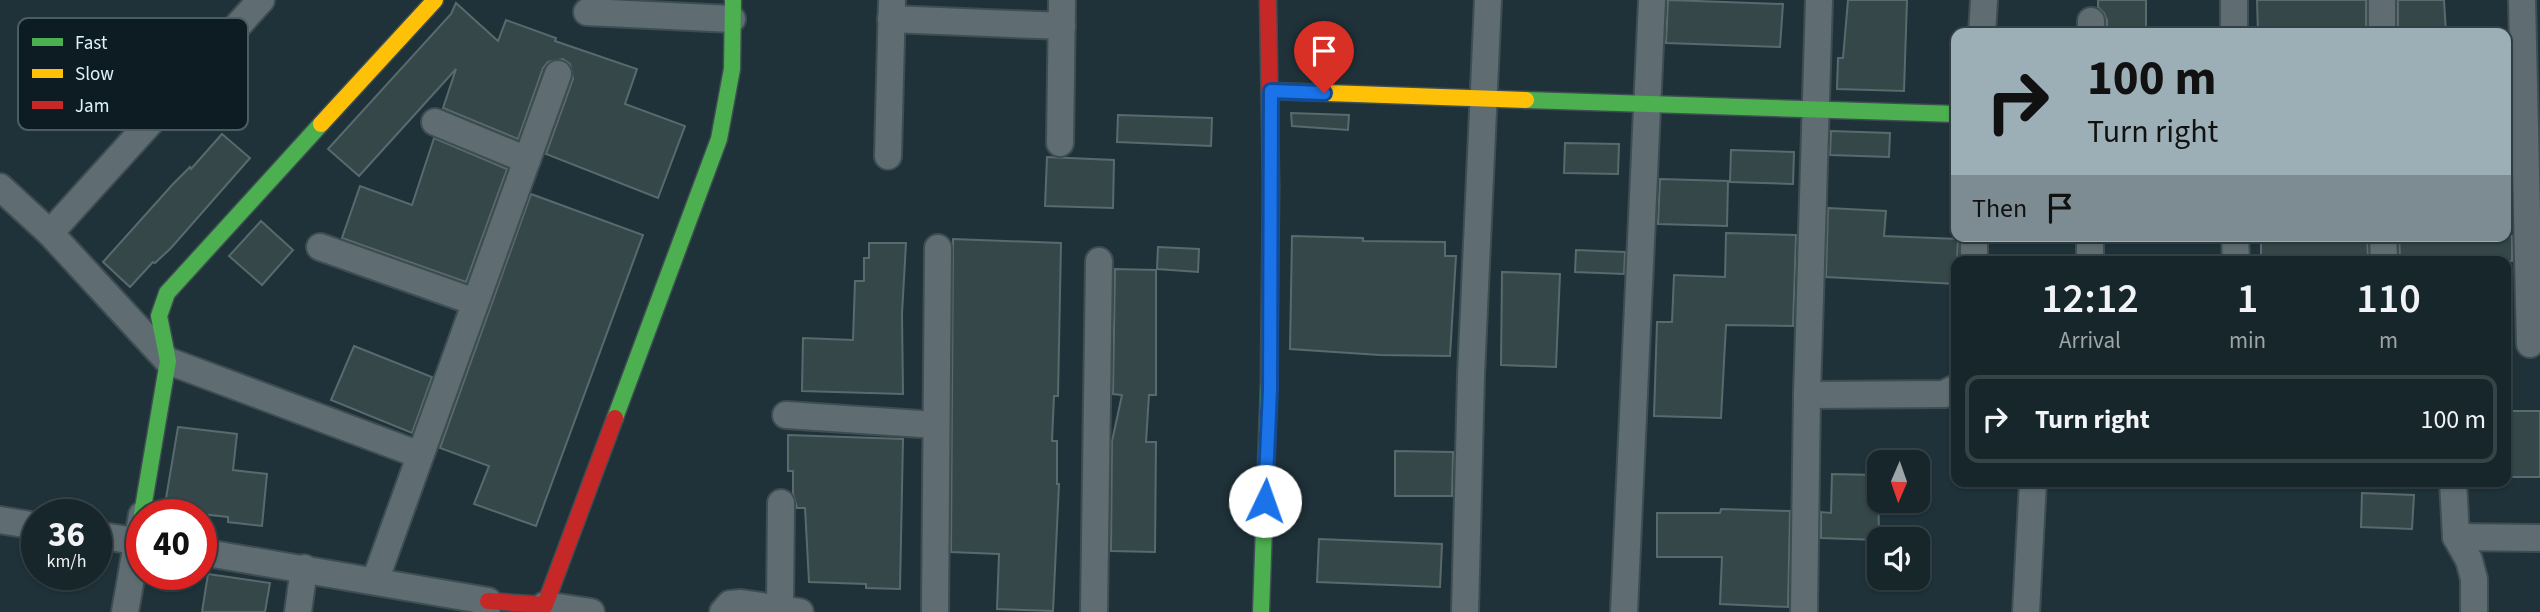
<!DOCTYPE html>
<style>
:root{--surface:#17262b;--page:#202e33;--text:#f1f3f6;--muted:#9ea5a9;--line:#364347}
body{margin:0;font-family:"Source Sans 3",sans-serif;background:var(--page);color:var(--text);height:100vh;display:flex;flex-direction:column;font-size:26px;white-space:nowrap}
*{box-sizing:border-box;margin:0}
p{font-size:23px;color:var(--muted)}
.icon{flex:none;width:38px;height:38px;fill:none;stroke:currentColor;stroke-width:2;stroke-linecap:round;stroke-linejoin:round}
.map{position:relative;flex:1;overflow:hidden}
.panel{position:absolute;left:1951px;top:256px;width:560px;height:231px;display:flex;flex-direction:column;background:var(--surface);border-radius:14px;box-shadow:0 2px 5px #0004,0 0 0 2px var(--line)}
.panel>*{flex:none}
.guide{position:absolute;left:1951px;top:28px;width:560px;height:214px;border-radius:14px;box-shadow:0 2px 5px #0004,0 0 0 2px var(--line);background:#9cafb7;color:#111;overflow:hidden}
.needle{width:46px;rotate:182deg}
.buttons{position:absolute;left:1867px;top:450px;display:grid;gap:14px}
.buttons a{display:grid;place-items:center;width:63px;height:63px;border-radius:14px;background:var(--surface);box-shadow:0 2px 5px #0004,0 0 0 2px var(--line);font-size:35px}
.speed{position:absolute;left:21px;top:499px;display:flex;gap:14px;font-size:35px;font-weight:700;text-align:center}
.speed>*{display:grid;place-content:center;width:91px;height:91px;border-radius:50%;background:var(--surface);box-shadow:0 2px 5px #0004,0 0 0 2px var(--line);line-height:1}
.speed small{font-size:18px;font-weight:400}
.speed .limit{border:10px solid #d22;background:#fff;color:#111}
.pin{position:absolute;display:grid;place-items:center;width:60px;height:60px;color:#fff;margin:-72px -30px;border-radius:50% 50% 50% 0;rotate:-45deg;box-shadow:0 0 7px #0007}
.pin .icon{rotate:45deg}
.me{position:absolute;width:77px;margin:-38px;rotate:3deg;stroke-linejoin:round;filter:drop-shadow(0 0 5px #0008)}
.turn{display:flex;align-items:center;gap:24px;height:147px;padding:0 21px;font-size:32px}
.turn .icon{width:91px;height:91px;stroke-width:2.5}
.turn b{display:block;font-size:49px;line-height:60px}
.then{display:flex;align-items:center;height:66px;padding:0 21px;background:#0003;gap:14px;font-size:26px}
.eta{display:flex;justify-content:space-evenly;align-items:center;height:119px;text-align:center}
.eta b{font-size:42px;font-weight:600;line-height:49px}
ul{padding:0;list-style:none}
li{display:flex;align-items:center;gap:21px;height:88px;margin:0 14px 10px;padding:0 7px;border:4px solid var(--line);border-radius:14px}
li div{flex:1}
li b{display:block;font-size:26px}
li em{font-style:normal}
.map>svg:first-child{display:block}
.building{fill:#36474a;stroke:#596a6d;stroke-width:2}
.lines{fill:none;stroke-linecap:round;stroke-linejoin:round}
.street-casing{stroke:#3e4d52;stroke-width:30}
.fast-casing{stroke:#3e4d52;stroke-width:19}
.slow-casing{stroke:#3e4d52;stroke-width:19}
.jam-casing{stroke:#3e4d52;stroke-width:19}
.street{stroke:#5f6d72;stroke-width:26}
.fast{stroke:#4caf50;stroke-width:16}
.slow{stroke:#ffc107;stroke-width:16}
.jam{stroke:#c62828;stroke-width:16}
.route-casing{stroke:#114b97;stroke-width:18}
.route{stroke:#1a73e8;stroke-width:12}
.key{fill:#0d1c22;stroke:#4c5c63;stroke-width:2}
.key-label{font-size:19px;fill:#dff2fb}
</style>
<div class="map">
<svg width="2540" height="612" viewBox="0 0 2540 612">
<rect width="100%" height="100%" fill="#1f3239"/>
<g class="building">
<polygon points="1668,0 1783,4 1780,47 1666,43"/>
<polygon points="1848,0 1907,0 1904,91 1837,89 1838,58 1843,58"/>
<polygon points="2098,0 2146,0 2146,33 2107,33 2107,20 2104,13 2098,7"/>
<polygon points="2257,0 2366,0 2366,33 2258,33"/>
<polygon points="2398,0 2444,0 2446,33 2398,33"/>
<polygon points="456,3 498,41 506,20 556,38 555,41 637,69 625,104 685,126 658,198 546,154 573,79 570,64 563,59 548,62 543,68 518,139 443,108 456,69 359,176 328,149 451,14"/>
<polygon points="1291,113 1349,115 1348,130 1292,126"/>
<polygon points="1118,115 1212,118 1211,146 1117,142"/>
<polygon points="1831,131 1890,133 1889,157 1830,155"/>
<polygon points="222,134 250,158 171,248 155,263 153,262 130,287 103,262 173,184 190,167 191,169"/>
<polygon points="434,138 507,169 466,282 342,238 360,186 412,205"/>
<polygon points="1565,143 1619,144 1618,174 1564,173"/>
<polygon points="1731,150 1794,152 1793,184 1730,182"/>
<polygon points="1047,157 1114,160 1113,208 1045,206"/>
<polygon points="1660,179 1728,181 1727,226 1658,224"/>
<polygon points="531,194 643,235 536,526 474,504 489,466 440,448"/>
<polygon points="1828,208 1886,211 1884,236 1958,239 1956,284 1826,277"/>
<polygon points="261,221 293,250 262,285 229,256"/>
<polygon points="1726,233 1796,235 1793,326 1726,325 1721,418 1654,416 1657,322 1672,322 1674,275 1725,277"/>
<polygon points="1292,236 1363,238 1363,241 1445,242 1445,256 1456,256 1450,356 1380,355 1290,349"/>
<polygon points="2261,236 2367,236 2368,257 2261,260"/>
<polygon points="2399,236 2512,236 2512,261 2402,261 2402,256 2400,256"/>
<polygon points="953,239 1061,243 1058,396 1054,396 1052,441 1057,441 1057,484 1059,484 1053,611 997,609 999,554 951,552"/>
<polygon points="869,243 906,243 902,314 903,394 802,391 803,338 853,340 855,281 864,281 864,258 869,258"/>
<polygon points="1158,247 1199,249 1198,272 1157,269"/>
<polygon points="1576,250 1625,252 1624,274 1575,272"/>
<polygon points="1115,269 1156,270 1156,395 1149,395 1146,442 1156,442 1155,552 1111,551 1112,441 1122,395 1113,394"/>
<polygon points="1502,272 1560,274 1556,367 1501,365"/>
<polygon points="354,346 432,377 412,433 331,400"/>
<rect x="2506" y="411" width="34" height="66"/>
<polygon points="178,427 237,434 233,470 267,474 262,526 228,522 228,517 164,510"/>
<polygon points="788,435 903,439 900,589 866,588 866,584 809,582 805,508 797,508 793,493 793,471 788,471"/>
<polygon points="1395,451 1453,452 1452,496 1395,496"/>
<polygon points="1832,474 1878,475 1879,540 1821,538 1821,512 1831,513"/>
<polygon points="2362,493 2414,495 2412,529 2361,527"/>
<polygon points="1721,509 1790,511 1788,607 1720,604 1722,557 1657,557 1657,513 1720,513"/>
<polygon points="1319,539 1442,544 1440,587 1317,582"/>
<polygon points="208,574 270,583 265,612 202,612"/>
</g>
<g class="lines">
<defs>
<g id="street">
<polyline points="2234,0 2234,33"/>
<polyline points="2382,0 2382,33"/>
<polyline points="2522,0 2530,344"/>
<polyline points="587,12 732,19"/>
<polyline points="891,19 1062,26"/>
<polyline points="1982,33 1984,0"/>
<polyline points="2091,33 2091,21"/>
<polyline points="435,122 527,160"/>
<polyline points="1060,143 1062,0"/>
<polyline points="888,156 892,0"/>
<polyline points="0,187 50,233 168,361 420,455"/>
<polyline points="50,233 261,0"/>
<polyline points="2090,236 2090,261"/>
<polyline points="2235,236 2236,261"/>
<polyline points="2383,236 2384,261"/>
<polyline points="320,247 475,302"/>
<polyline points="1974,261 1974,236"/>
<polyline points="1807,395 1944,394 1956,388"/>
<polyline points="786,415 936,425"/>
<polyline points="2453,481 2456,537 2469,560 2474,579 2474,612"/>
<polyline points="0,520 37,526"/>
<polyline points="96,535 142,542"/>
<polyline points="2456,537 2540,538"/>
<polyline points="201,552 488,601 486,612"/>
<polyline points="375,581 558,74"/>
<polyline points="545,605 591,612"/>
<polyline points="780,609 781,503"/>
<polyline points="125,612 142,515"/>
<polyline points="298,612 304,568"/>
<polyline points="723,612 730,604 741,603 800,612"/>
<polyline points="935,612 938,248"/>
<polyline points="1094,612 1099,261"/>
<polyline points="1465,612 1471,375 1488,0"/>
<polyline points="1624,612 1652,0"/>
<polyline points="1804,612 1807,395 1819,0"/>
<polyline points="2026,612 2033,481"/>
</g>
<g id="fast">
<polyline points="1526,100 1956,114"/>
<polyline points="615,418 719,139 732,69 733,0"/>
<polyline points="142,514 168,361 159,316 167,293 321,124"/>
<polyline points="1261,612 1269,382 1271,186"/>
</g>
<g id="slow">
<polyline points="1271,91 1526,100"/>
<polyline points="321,124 435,0"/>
</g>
<g id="jam">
<polyline points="1268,0 1271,186"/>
<polyline points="488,601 545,605 615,418"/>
</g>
</defs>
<use href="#street" class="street-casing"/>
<use href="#fast" class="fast-casing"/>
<use href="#slow" class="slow-casing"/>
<use href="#jam" class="jam-casing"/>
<use href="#street" class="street"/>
<use href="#fast" class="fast"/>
<use href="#slow" class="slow"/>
<use href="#jam" class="jam"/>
</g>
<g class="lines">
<defs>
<polyline id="route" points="1265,501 1270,390 1271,91 1324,93"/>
</defs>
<use href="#route" class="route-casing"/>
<use href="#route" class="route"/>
</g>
<rect x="18" y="18" width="230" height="112" rx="10" class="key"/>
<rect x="32" y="38" width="31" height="8" fill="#4caf50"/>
<rect x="32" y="69" width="31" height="9" fill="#ffc107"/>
<rect x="32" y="101" width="31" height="8" fill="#c62828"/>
<g class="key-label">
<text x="75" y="49">Fast</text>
<text x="75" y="80">Slow</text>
<text x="75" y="112">Jam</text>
</g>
</svg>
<div class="buttons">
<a><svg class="needle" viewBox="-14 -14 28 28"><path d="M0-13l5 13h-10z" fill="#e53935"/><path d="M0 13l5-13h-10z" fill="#9ea5a9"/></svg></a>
<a><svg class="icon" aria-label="sound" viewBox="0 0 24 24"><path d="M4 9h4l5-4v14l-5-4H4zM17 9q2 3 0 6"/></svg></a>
</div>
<div class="speed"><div>36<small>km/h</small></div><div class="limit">40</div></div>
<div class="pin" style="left:1324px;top:93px;background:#d93025"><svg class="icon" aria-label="arrive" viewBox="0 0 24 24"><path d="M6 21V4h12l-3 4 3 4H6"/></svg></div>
<svg class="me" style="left:1265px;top:501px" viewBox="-20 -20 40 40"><circle r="19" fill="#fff"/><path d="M0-13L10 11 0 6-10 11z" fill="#1a73e8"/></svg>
<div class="guide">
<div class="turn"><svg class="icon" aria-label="right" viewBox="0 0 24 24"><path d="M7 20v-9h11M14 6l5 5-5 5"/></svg><div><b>100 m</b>Turn right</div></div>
<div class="then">Then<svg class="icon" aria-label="arrive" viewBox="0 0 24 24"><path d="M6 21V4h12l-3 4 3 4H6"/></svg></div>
</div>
<section class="panel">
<div class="eta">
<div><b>12:12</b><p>Arrival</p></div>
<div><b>1</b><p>min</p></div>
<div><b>110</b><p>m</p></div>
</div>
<ul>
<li><svg class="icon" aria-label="right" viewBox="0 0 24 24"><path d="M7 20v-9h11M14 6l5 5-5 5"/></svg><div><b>Turn right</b></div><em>100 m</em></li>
</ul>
</section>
</div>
